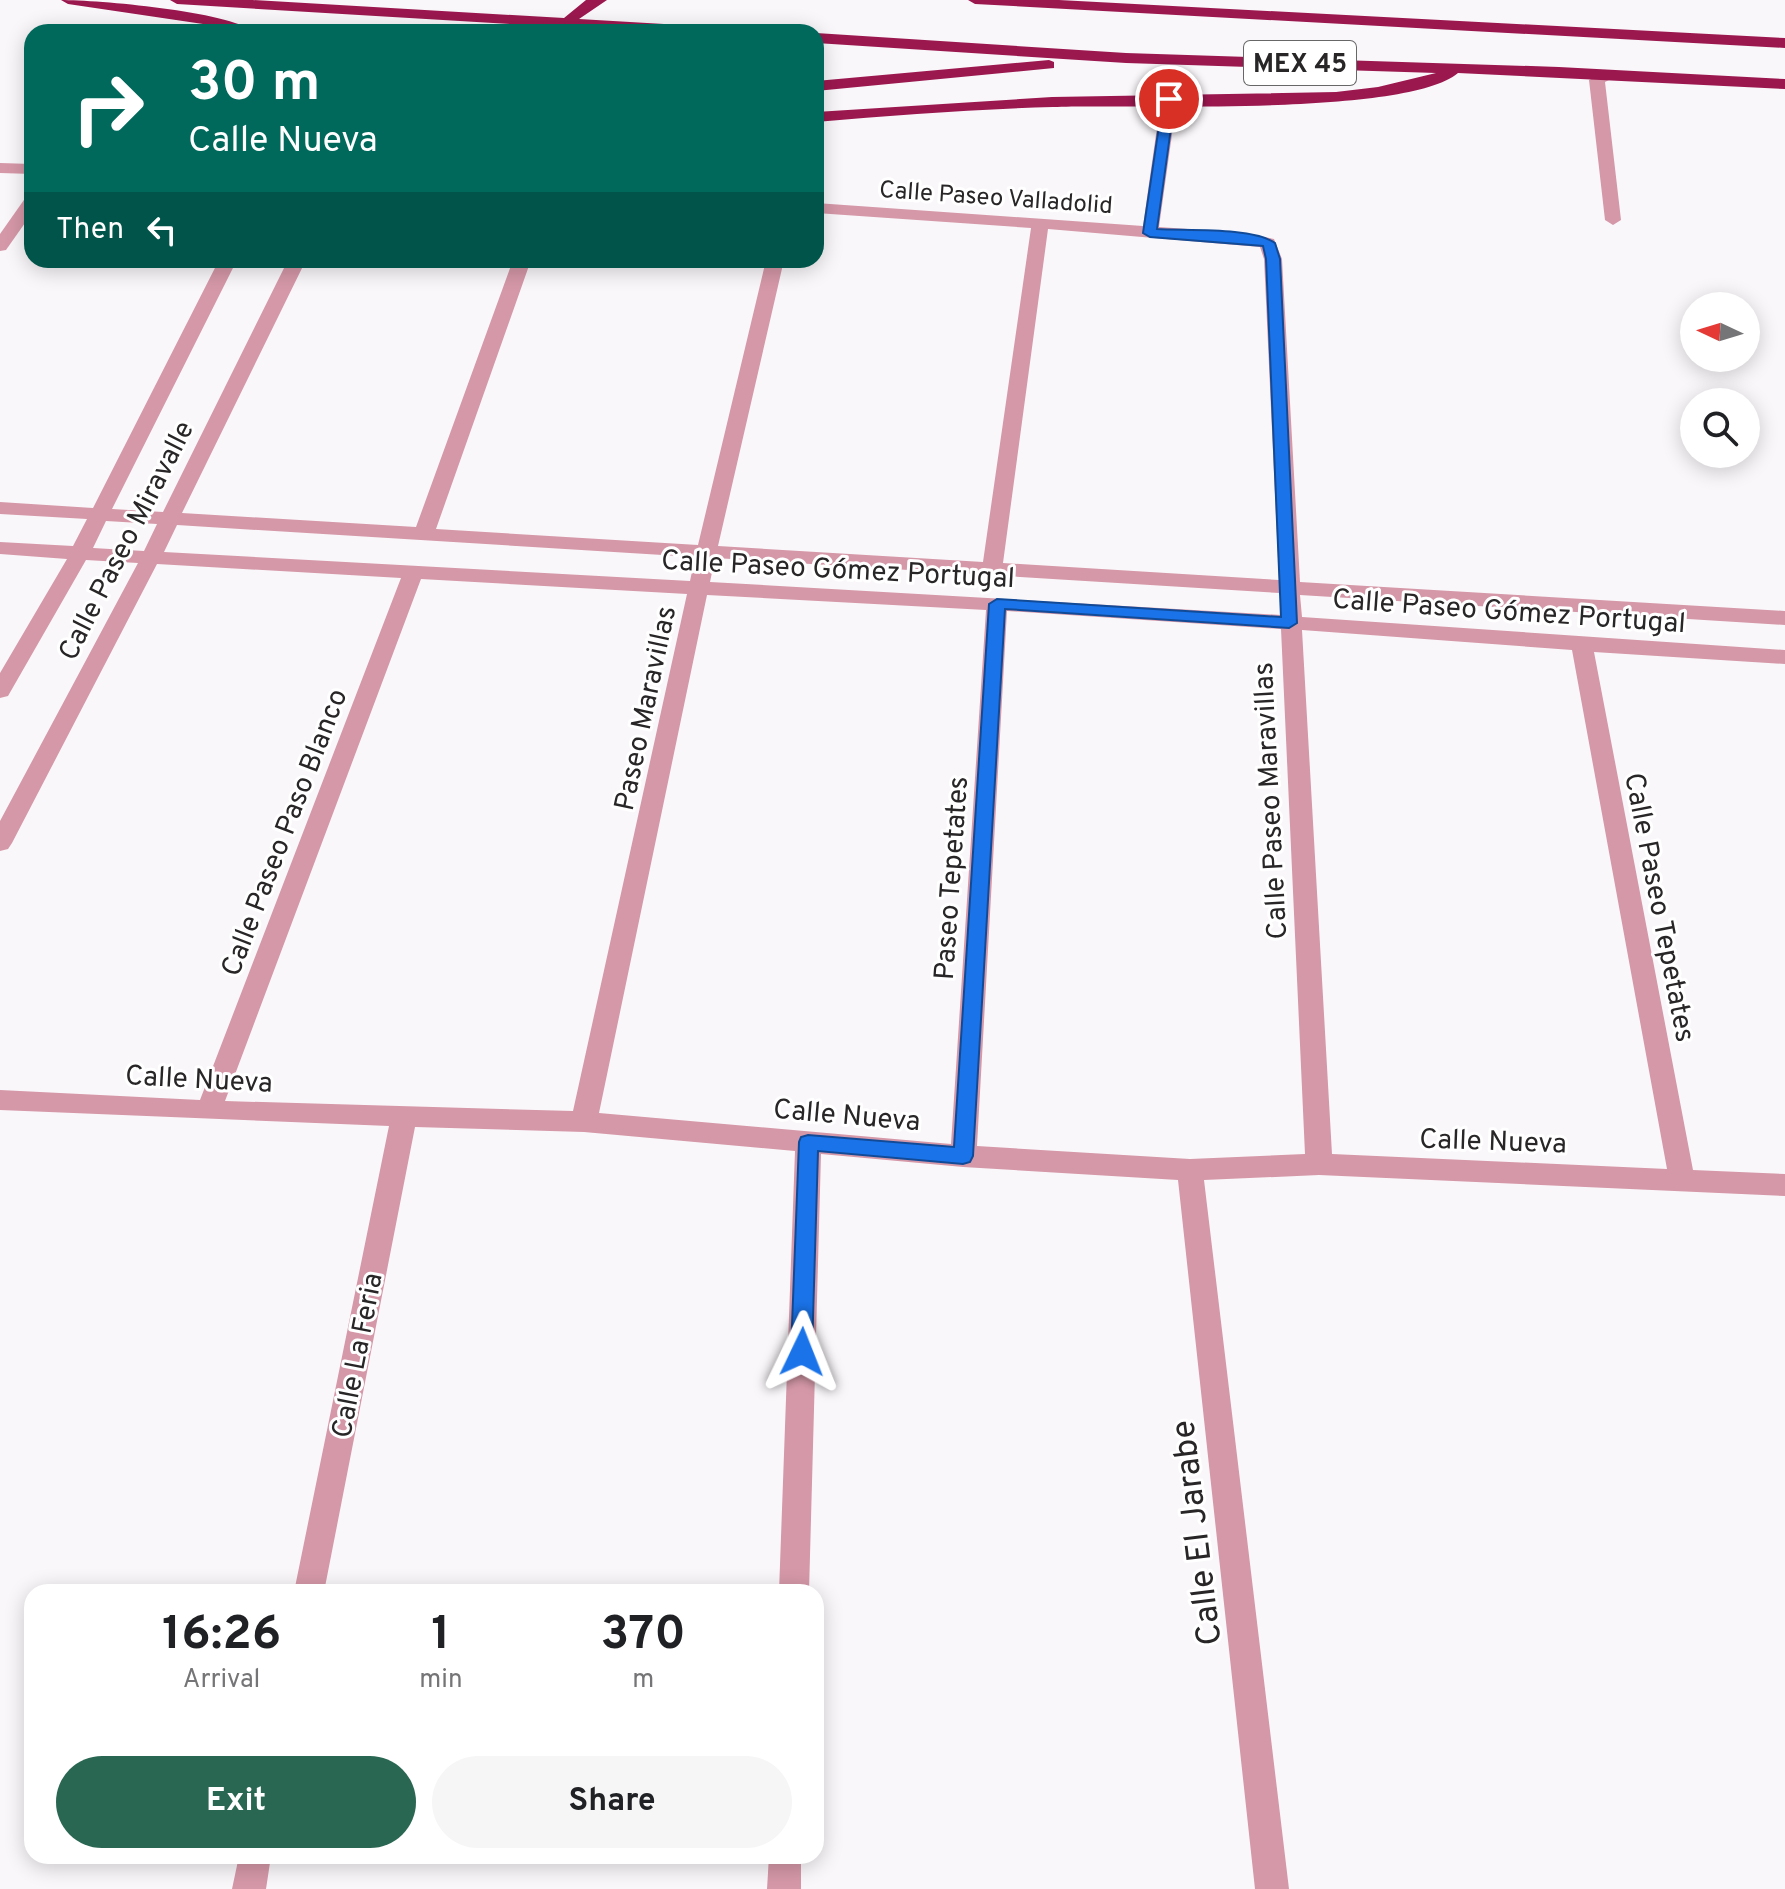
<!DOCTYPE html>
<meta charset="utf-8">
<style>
:root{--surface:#fff;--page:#f6f6f6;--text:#202124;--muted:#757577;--accent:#2a6753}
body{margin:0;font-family:Overpass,sans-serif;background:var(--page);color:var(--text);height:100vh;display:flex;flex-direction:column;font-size:30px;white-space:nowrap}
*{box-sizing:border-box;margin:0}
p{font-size:26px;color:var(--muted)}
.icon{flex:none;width:44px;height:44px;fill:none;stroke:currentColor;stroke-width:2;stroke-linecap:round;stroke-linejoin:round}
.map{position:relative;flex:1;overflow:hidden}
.details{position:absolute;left:24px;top:1584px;width:800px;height:280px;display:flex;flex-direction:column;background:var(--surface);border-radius:24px;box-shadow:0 4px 20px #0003}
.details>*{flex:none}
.hud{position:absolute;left:24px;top:24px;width:800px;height:244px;border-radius:24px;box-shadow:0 4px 20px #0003;background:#00695c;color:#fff;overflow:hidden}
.needle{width:52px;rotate:274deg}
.tools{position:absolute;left:1680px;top:292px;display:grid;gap:16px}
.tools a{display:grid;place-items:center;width:80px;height:80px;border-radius:50%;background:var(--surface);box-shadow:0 4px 20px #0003;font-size:40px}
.pin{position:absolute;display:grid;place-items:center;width:68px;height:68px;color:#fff;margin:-34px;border:4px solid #fff;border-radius:50%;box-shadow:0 2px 8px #0007}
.me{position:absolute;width:88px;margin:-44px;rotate:2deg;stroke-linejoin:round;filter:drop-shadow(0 0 6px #0008)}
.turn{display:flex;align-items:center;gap:28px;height:168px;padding:0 32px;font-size:36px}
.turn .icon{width:104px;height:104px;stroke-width:2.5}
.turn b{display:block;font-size:56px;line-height:68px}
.then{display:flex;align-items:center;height:76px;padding:0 32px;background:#0003;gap:16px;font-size:30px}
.eta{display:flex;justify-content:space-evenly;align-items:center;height:136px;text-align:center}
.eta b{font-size:48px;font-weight:700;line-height:56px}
.action{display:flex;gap:16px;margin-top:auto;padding:16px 32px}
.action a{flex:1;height:92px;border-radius:48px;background:var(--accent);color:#fff;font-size:32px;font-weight:700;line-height:92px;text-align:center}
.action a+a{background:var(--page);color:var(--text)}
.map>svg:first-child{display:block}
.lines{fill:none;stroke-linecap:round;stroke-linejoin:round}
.minor{fill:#d598a8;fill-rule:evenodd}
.highway{fill:#9b184f;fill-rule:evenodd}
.route{fill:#1a73e8;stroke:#114b97;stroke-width:2}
.labels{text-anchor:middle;stroke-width:6;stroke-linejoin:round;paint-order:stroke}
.far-street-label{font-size:24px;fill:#282627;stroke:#fff}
.shield{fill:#fff;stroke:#686768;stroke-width:2}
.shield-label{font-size:26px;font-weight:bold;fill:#282627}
.street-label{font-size:28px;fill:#282627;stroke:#fff}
.near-street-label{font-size:34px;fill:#282627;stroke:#fff}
</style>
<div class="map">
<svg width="1785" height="1889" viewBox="0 0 1785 1889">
<rect width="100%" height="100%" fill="#faf7fa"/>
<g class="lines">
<g class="minor">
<polygon points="1611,70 1619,75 1605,82 1621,220 1613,225 1605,220 1589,80"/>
<path d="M1169,94L1177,99L1159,227L1245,233L1274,239L1282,259L1300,582L1785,611V625L1300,595L1302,617L1785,650V664L1594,652L1693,1170L1785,1174V1196L1319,1175L1204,1180L1289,1889H1255L1178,1180L963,1167L821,1154L809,1592H779L795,1151L584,1132L415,1127L324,1592H294L389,1126L0,1110V1090L200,1100L401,578L157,564L12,843L8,849L0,851V821L138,563L86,560L8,696L0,698V673L67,559L0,554V542L73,546L87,519L0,514V502L93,508L219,260H237L112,509L163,512L288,260H306L182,513L416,527L513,260H531L436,529L698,545L766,260H784L718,546L983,562L1031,228L816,213V203L1143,226L1161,99ZM1048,229L1260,247L1264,259L1279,580L1003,563ZM106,521L157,524L144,551L93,548ZM177,525L695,557L690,581L164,552ZM715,558L1280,593L1281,615L710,582ZM421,579L687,594L573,1111L225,1101ZM707,595L986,610L951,1144L599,1113ZM1007,611L1281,629L1305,1154L1190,1159L977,1146ZM1302,630L1572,650L1667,1169L1332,1154Z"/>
<polygon points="0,163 32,164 32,174 0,173"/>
<polygon points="32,196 32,213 6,250 0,251 0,234 26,197"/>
<polygon points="239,1856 271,1856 266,1889 232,1889"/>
<polygon points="769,1856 801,1856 801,1889 767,1889"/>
</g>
<g class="highway">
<path d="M61,0C97,0 229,11 254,32H229L203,24L68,4Z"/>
<polygon points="170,0 252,0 564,18 586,0 607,0 579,19 715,27 723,32 573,28 570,32 558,32 558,27 177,4"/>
<polygon points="968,0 1059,0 1785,38 1785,48 975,4"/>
<path d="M816,33L1126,53L1559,67L1785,79V89L1458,73C1405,117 1132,104 1053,107C974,109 895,115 816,122V112L1052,97L1336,92L1378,87L1436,73L1126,63L816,43Z"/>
<polygon points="1049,60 1054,62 1054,68 816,91 816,81"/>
</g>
</g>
<path class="route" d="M1169,96L1175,99L1157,229C1185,231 1253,227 1275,243L1280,259L1297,623L1289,628L1005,609L973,1156L970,1162L963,1164L818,1151L812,1352L809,1359L802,1361L794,1359L791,1352L799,1142L801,1137L808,1135L954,1147L989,604L997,599L1281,617L1266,259L1263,246L1150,237L1143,233L1163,99Z"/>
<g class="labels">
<g class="far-street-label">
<text transform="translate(996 197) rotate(4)" y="8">Calle Paseo Valladolid</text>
</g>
<rect class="shield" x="1244" y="41" width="112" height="44" rx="6"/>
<g class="shield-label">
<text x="1300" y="72">MEX 45</text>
</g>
<g class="street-label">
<text transform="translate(125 540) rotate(-63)" y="10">Calle Paseo Miravalle</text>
<text transform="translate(838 568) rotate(3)" y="10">Calle Paseo Gómez Portugal</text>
<text transform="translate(1509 610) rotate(4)" y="10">Calle Paseo Gómez Portugal</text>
<text transform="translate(644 708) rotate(-78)" y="10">Paseo Maravillas</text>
<text transform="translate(1269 801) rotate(-93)" y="10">Calle Paseo Maravillas</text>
<text transform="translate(283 832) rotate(-69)" y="10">Calle Paseo Paso Blanco</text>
<text transform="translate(950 878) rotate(-86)" y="10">Paseo Tepetates</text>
<text transform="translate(1661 907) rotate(79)" y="10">Calle Paseo Tepetates</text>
<text transform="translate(199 1078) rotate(3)" y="10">Calle Nueva</text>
<text transform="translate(847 1114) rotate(5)" y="10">Calle Nueva</text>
<text transform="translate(1493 1140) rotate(2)" y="10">Calle Nueva</text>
<text transform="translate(356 1355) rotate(-79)" y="10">Calle La Feria</text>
</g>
<g class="near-street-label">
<text transform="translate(1195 1533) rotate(-97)" y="12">Calle El Jarabe</text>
</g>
</g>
</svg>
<div class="tools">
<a><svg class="needle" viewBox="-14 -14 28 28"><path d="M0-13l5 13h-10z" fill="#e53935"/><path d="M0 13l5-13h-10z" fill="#757577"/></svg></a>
<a><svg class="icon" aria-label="search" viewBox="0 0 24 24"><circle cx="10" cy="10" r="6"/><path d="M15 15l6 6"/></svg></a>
</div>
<div class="pin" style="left:1169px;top:99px;background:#d93025"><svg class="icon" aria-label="arrive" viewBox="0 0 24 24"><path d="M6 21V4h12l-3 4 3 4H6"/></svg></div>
<svg class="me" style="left:802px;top:1352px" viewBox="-20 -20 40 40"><path d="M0-17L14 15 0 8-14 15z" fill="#1a73e8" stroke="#fff" stroke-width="4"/></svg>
<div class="hud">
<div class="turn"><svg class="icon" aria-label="right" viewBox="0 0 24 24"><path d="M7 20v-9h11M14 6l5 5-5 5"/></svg><div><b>30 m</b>Calle Nueva</div></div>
<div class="then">Then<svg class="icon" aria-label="left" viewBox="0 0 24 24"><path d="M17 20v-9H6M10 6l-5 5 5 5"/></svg></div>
</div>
<section class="details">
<div class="eta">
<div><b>16:26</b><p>Arrival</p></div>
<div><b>1</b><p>min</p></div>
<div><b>370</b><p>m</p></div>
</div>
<div class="action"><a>Exit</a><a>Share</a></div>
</section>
</div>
